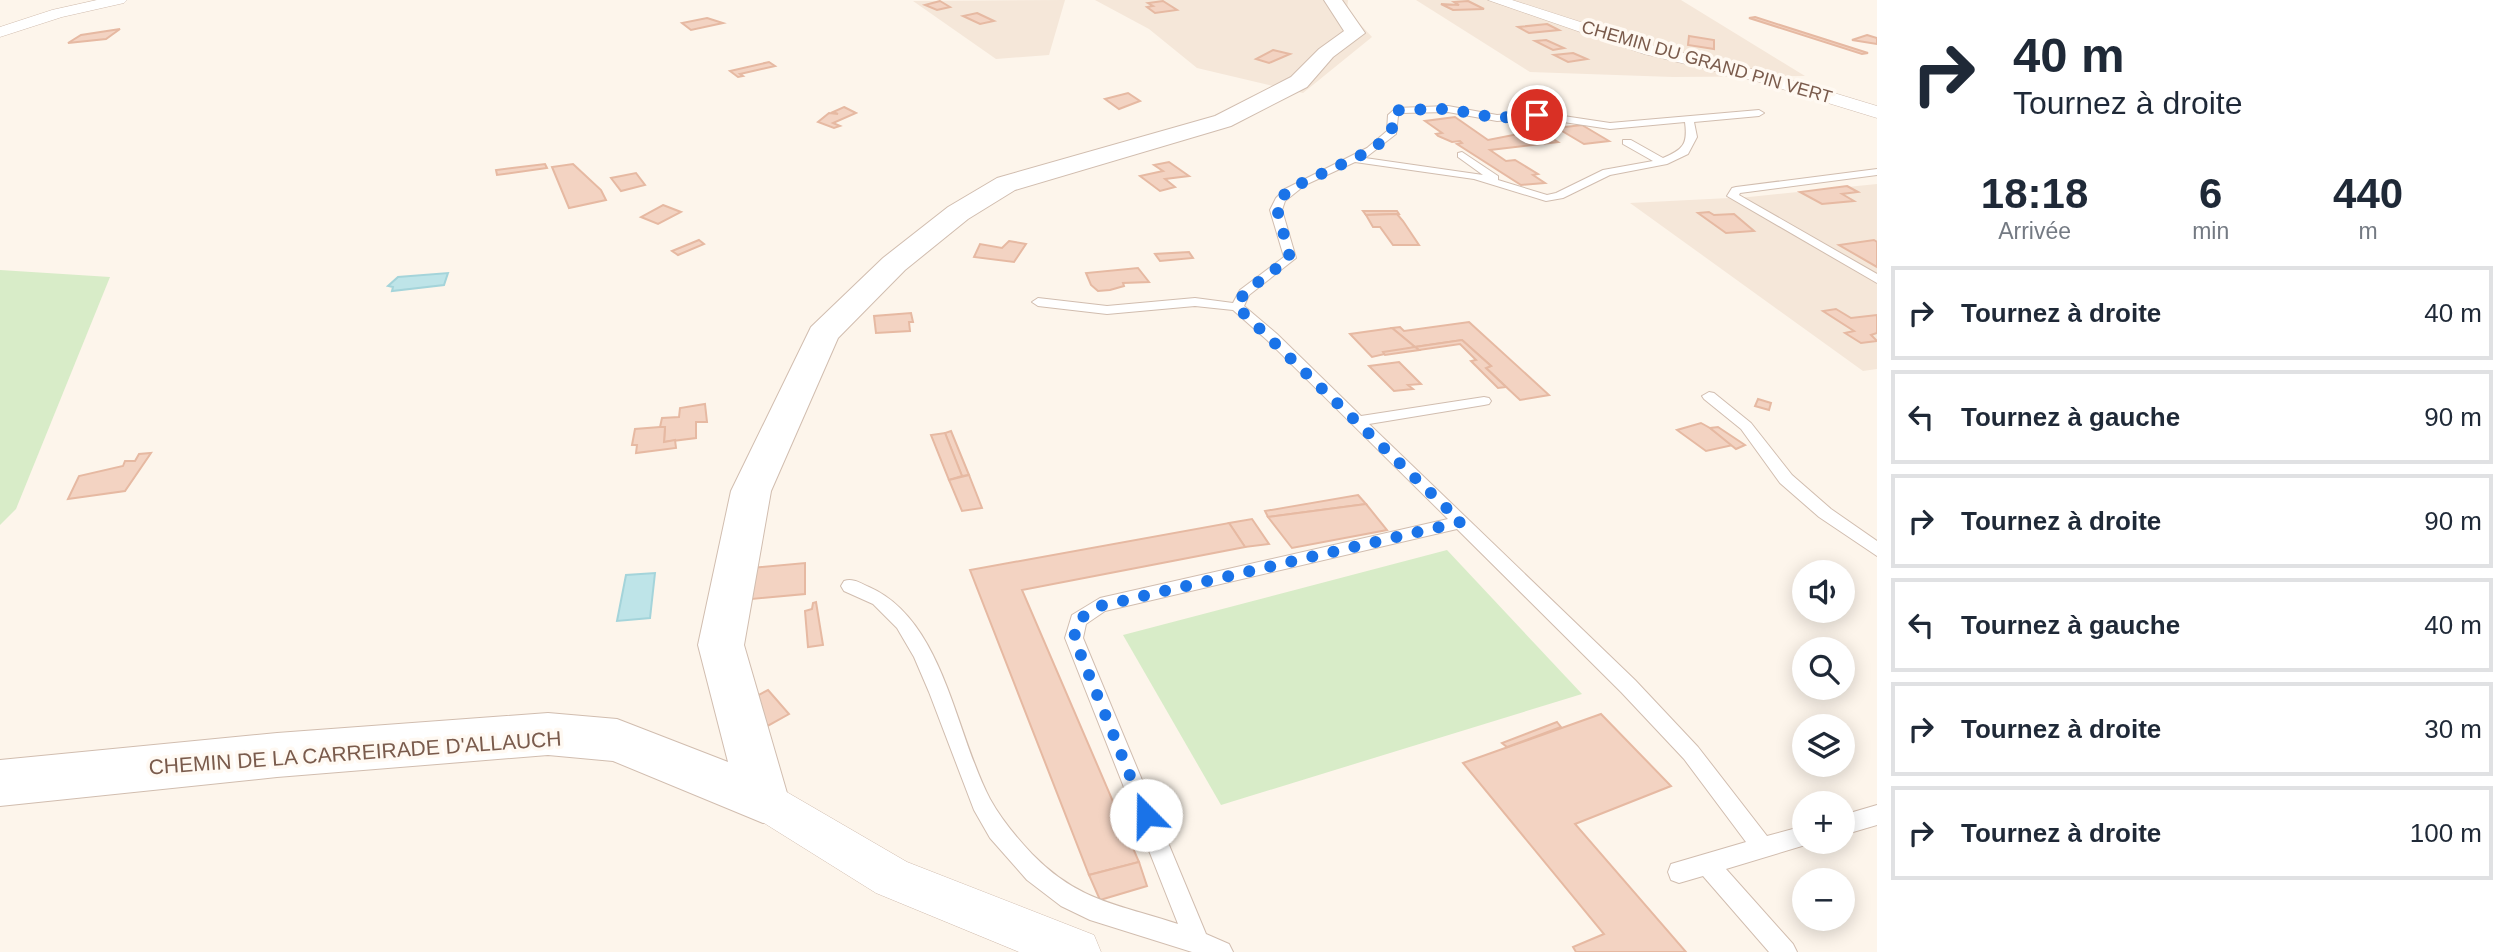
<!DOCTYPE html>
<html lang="fr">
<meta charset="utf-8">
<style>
:root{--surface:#fff;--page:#f6f6f7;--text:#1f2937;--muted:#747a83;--line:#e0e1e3}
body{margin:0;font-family:Helvetica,sans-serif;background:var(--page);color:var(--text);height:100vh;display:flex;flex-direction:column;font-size:26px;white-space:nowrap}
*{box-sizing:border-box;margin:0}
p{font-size:23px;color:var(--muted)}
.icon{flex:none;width:38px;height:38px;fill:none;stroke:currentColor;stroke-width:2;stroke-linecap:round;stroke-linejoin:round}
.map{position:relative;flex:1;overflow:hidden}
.sheet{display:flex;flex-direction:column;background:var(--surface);width:630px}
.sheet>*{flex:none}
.hud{background:#fff;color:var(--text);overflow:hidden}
.fabs{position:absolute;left:1792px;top:560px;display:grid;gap:14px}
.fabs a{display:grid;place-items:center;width:63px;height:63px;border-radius:50%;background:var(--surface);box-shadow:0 4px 18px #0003;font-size:35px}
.pin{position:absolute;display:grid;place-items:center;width:60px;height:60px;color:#fff;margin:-30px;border:4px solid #fff;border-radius:50%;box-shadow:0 2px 7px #0007}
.me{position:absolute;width:77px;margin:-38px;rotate:338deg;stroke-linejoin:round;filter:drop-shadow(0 0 5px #0008)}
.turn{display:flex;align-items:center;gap:24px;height:147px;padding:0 21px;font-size:32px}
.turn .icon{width:91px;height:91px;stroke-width:2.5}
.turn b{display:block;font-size:49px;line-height:60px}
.eta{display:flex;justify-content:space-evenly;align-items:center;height:119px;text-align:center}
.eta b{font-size:42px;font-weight:800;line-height:49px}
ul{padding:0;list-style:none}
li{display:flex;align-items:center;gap:21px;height:94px;margin:0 14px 10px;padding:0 7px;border:4px solid var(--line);border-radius:0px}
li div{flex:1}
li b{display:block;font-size:26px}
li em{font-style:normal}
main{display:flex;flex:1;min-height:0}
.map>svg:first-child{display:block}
.residential{fill:#f5e7d9}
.green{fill:#d8ecc8}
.water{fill:#bee4e8;stroke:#a4d4da;stroke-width:2}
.building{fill:#f3d3c2;stroke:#e6b9a2;stroke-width:2}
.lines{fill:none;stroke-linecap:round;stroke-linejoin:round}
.service-casing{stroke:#d1bdaf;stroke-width:2}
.minor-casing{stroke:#d1bdaf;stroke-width:1}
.tertiary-casing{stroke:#d1bdaf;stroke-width:2}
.service{fill:#fff;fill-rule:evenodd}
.minor{fill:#fff;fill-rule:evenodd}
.tertiary{fill:#fff;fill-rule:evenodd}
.route{stroke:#1a73e8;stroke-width:12;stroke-dasharray:0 21.6}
.labels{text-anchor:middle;stroke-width:7;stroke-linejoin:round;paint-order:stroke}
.far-street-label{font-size:18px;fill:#7a5b4c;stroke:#fff9f2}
.street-label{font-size:21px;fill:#7a5b4c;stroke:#fff9f2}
</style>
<main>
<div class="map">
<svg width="1877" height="952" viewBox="0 0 1877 952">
<rect width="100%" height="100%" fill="#fdf5eb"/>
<g class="residential">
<polygon points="1065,0 1049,55 996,59 913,1"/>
<polygon points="1095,0 1348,0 1347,10 1372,37 1303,93 1197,68 1149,29"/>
<polygon points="1416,0 1681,0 1805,76 1673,77 1530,72"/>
<polygon points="1877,184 1877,369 1863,371 1630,203 1749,197"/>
</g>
<g class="green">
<polygon points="0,270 110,277 16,509 0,525"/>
<polygon points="1447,550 1582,694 1221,805 1123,635"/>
</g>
<g class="water">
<polygon points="448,273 444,285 392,291 393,287 388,286 398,277"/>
<polygon points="655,573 650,618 617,621 626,575"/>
</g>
<g class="building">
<polygon points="940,1 950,7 937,10 925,5"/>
<polygon points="1163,1 1177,10 1155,13 1147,7 1153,6 1148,3"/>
<polygon points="1468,1 1484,9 1453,10 1441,4 1459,5 1454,2"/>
<polygon points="977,13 994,21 980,24 963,16"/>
<polygon points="1755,17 1868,53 1862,54 1749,18"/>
<polygon points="707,18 723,23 691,30 682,23"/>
<polygon points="1547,24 1559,30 1529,33 1518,27"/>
<polygon points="120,29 106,39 68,43 81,35"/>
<polygon points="1867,35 1877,38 1877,44 1852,40"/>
<polygon points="1689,36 1714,40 1714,49 1688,45"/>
<polygon points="1546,40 1564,48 1553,50 1535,41"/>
<polygon points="1273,50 1290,54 1269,63 1256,59"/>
<polygon points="1573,53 1587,59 1568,62 1554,55"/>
<polygon points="769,62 775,66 740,74 743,76 738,77 730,71"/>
<polygon points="1128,93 1140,101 1119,109 1105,99"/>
<polygon points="844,107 856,113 833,123 840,126 834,128 818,122 829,113 838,114 833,112"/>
<polygon points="1455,117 1488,140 1539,130 1558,142 1490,150 1506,161 1515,160 1538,174 1533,175 1545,183 1521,185 1457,144 1462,143 1460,141 1452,142 1438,136 1436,134 1442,133 1425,121"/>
<polygon points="1582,125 1609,141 1584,144 1557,128"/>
<polygon points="1169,162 1189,176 1165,179 1175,187 1160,191 1140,176 1163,171 1154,165"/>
<polygon points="545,164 547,168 497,175 496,170"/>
<polygon points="573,164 601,190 606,200 569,208 552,167"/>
<polygon points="636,173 645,185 621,191 611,178"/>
<polygon points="1847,186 1858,192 1842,194 1854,201 1822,204 1800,192"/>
<polygon points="663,205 681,212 658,224 641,217"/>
<polygon points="1363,211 1397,211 1399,214 1366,215"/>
<polygon points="1709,212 1714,215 1734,214 1754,231 1726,233 1698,213"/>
<polygon points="1397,214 1403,221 1419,245 1393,245 1380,227 1373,227 1366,215"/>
<polygon points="699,240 704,244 678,255 672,251"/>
<polygon points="1874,240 1877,242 1877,267 1839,245"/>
<polygon points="1009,241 1026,244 1014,262 974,257 980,244 1002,248"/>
<polygon points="1189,252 1193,258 1160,261 1155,254"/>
<polygon points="1138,268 1149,282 1123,283 1124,286 1110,290 1098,291 1091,285 1086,273"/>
<polygon points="1836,309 1851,318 1877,315 1877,333 1871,335 1877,341 1861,343 1845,333 1854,331 1823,311"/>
<polygon points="911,313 913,322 909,322 910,331 876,333 874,316"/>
<polygon points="1469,322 1549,395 1520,400 1486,368 1491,366 1462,340 1415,347 1392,328 1400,327 1404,331"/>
<polygon points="1392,328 1415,347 1372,357 1350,334"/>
<polygon points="1462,340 1491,366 1486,368 1506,387 1498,388 1471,361 1476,360 1460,344 1419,350 1415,347"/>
<polygon points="1415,347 1419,350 1385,355 1383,352"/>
<polygon points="1399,362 1421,384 1408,385 1413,389 1394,391 1369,366"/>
<polygon points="1758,399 1771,403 1769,410 1755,406"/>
<polygon points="705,404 707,422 696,422 696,438 664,442 665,427 660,427 662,418 679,417 680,408"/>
<polygon points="1701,423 1710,428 1733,445 1706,451 1677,430"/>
<polygon points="660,427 665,427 664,442 675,440 676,448 636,453 637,445 632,445 635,429"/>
<polygon points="1718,427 1745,445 1736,449 1710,428"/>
<polygon points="951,431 969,475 962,476 945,433"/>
<polygon points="945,433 962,476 949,480 931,435"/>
<polygon points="151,453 125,491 68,499 79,476 123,466 125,461 135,461 139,454"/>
<polygon points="969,475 982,508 962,511 949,480"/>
<polygon points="1358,495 1366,504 1268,517 1265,511"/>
<polygon points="1366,504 1387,530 1292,548 1268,517"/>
<polygon points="1252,519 1269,544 1245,547 1229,523"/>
<polygon points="1229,523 1245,547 1022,590 1139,862 1089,875 970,570"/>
<polygon points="805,563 805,594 752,599 752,568"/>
<polygon points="816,602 823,645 808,647 805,611 812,609 813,603"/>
<polygon points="768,690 789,714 753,734 742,704"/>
<polygon points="1601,714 1671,786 1575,824 1686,952 1576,952 1573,947 1604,934 1463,763"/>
<polygon points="1557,722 1561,727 1507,747 1502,743"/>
<polygon points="1139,862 1147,886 1100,900 1089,875"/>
</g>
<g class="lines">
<defs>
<g id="service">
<path d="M1448,106L1497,115L1537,112L1610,123L1759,110L1764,113L1759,116L1694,122L1697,137L1688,154L1667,164L1610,175L1563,198L1546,201L1474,179L1355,162L1305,185L1285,201L1282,210L1296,258L1249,295L1244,306L1277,334L1361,416L1484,397L1489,398L1491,401L1489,404L1484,405L1369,424L1635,680L1698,747L1767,836L1804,826V842L1812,843L1726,869L1793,944L1797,952H1769L1703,876L1679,883L1671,880L1668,872L1671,864L1746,842L1684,759L1621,692L1457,529L1105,611L1086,624L1083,638L1206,934L1229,944L1233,952H1192L1090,920L1061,906L1027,880L990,838L974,810L929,692L914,657L897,628L873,604L844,591L841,586L844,581C853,578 860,583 869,587C944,620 955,733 990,799C1001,819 1016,837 1032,854C1079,902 1118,904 1178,924L1065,638L1072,615L1100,598L1448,519L1267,340L1233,310L1195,306L1107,314L1038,306L1032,302L1038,298L1107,306L1195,298L1233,303L1240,290L1284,257L1270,210L1276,198L1285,189L1367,148L1387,131L1388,115L1396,108ZM1448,112L1497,121L1537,118L1610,129L1685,122C1688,145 1683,149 1663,158L1631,140H1623V144L1653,161L1603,170L1556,193L1547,195L1498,180V176L1462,152L1458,153V157L1483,175L1365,158L1396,134L1398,116L1401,113Z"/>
<polygon points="1877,169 1877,175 1740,193 1739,195 1877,274 1877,283 1727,196 1732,188 1736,187"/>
<polygon points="1709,392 1714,393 1751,423 1792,475 1831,509 1877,541 1877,556 1819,517 1780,483 1741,429 1704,399 1702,396"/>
<polygon points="1877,805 1877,825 1843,835 1843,815"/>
</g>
<g id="minor">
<polygon points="97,0 127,0 124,3 62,17 0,37 0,27 52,10"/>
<polygon points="1488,0 1512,0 1655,46 1768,73 1877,106 1877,118 1756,81 1644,54"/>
<polygon points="763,781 778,787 907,862 1094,935 1101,952 1019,952 876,893 748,813 742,800 748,787"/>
</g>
<polygon id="tertiary" points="1324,0 1342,0 1365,33 1333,57 1307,87 1231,126 1015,190 968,219 905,270 838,338 771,491 744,645 789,800 781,816 763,823 613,761 548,755 277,777 0,806 0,760 277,733 548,713 617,719 728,762 698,645 731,491 811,327 883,258 948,207 997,178 1215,116 1291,77 1319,49 1344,31"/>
</defs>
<use href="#service" class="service-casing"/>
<use href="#minor" class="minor-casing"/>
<use href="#tertiary" class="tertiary-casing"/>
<use href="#service" class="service"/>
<use href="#minor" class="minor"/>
<use href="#tertiary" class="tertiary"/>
</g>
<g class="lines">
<polyline class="route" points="1146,815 1074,638 1078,620 1100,606 1461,522 1237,307 1244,293 1290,258 1276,205 1289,189 1372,150 1392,132 1392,115 1399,110 1448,109 1497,118 1537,115"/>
</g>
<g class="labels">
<g class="far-street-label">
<text transform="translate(1707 62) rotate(16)" y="6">CHEMIN DU GRAND PIN VERT</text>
</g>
<g class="street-label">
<text transform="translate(355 753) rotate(-4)" y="7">CHEMIN DE LA CARREIRADE D'ALLAUCH</text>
</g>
</g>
</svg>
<div class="fabs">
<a><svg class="icon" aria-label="sound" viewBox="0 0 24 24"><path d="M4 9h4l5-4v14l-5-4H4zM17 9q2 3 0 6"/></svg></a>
<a><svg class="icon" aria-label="search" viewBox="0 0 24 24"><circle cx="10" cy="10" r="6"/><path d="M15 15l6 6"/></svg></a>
<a><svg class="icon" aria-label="layers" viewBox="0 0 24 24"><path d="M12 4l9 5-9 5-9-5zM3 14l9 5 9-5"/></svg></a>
<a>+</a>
<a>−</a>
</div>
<div class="pin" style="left:1537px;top:115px;background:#d93025"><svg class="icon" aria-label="arrive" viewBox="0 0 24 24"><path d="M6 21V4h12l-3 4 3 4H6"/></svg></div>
<svg class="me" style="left:1146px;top:815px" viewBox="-20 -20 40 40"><circle r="19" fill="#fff"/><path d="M0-13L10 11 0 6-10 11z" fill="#1a73e8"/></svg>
</div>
<section class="sheet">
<div class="hud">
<div class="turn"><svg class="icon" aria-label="right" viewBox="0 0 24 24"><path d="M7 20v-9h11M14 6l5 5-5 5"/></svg><div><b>40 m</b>Tournez à droite</div></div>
</div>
<div class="eta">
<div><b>18:18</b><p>Arrivée</p></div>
<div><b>6</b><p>min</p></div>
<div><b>440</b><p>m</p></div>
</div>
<ul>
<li><svg class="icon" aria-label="right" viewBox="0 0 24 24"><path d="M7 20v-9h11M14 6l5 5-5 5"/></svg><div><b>Tournez à droite</b></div><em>40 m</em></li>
<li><svg class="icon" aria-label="left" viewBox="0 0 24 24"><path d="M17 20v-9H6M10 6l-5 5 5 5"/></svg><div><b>Tournez à gauche</b></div><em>90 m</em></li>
<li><svg class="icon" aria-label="right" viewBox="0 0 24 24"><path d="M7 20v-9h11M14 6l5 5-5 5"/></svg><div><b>Tournez à droite</b></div><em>90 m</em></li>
<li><svg class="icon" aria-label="left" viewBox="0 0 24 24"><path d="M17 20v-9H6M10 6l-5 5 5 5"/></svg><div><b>Tournez à gauche</b></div><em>40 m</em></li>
<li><svg class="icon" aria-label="right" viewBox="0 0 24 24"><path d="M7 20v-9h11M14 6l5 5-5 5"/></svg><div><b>Tournez à droite</b></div><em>30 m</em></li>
<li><svg class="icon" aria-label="right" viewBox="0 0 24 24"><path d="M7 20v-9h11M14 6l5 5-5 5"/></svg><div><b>Tournez à droite</b></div><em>100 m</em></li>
</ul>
</section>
</main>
